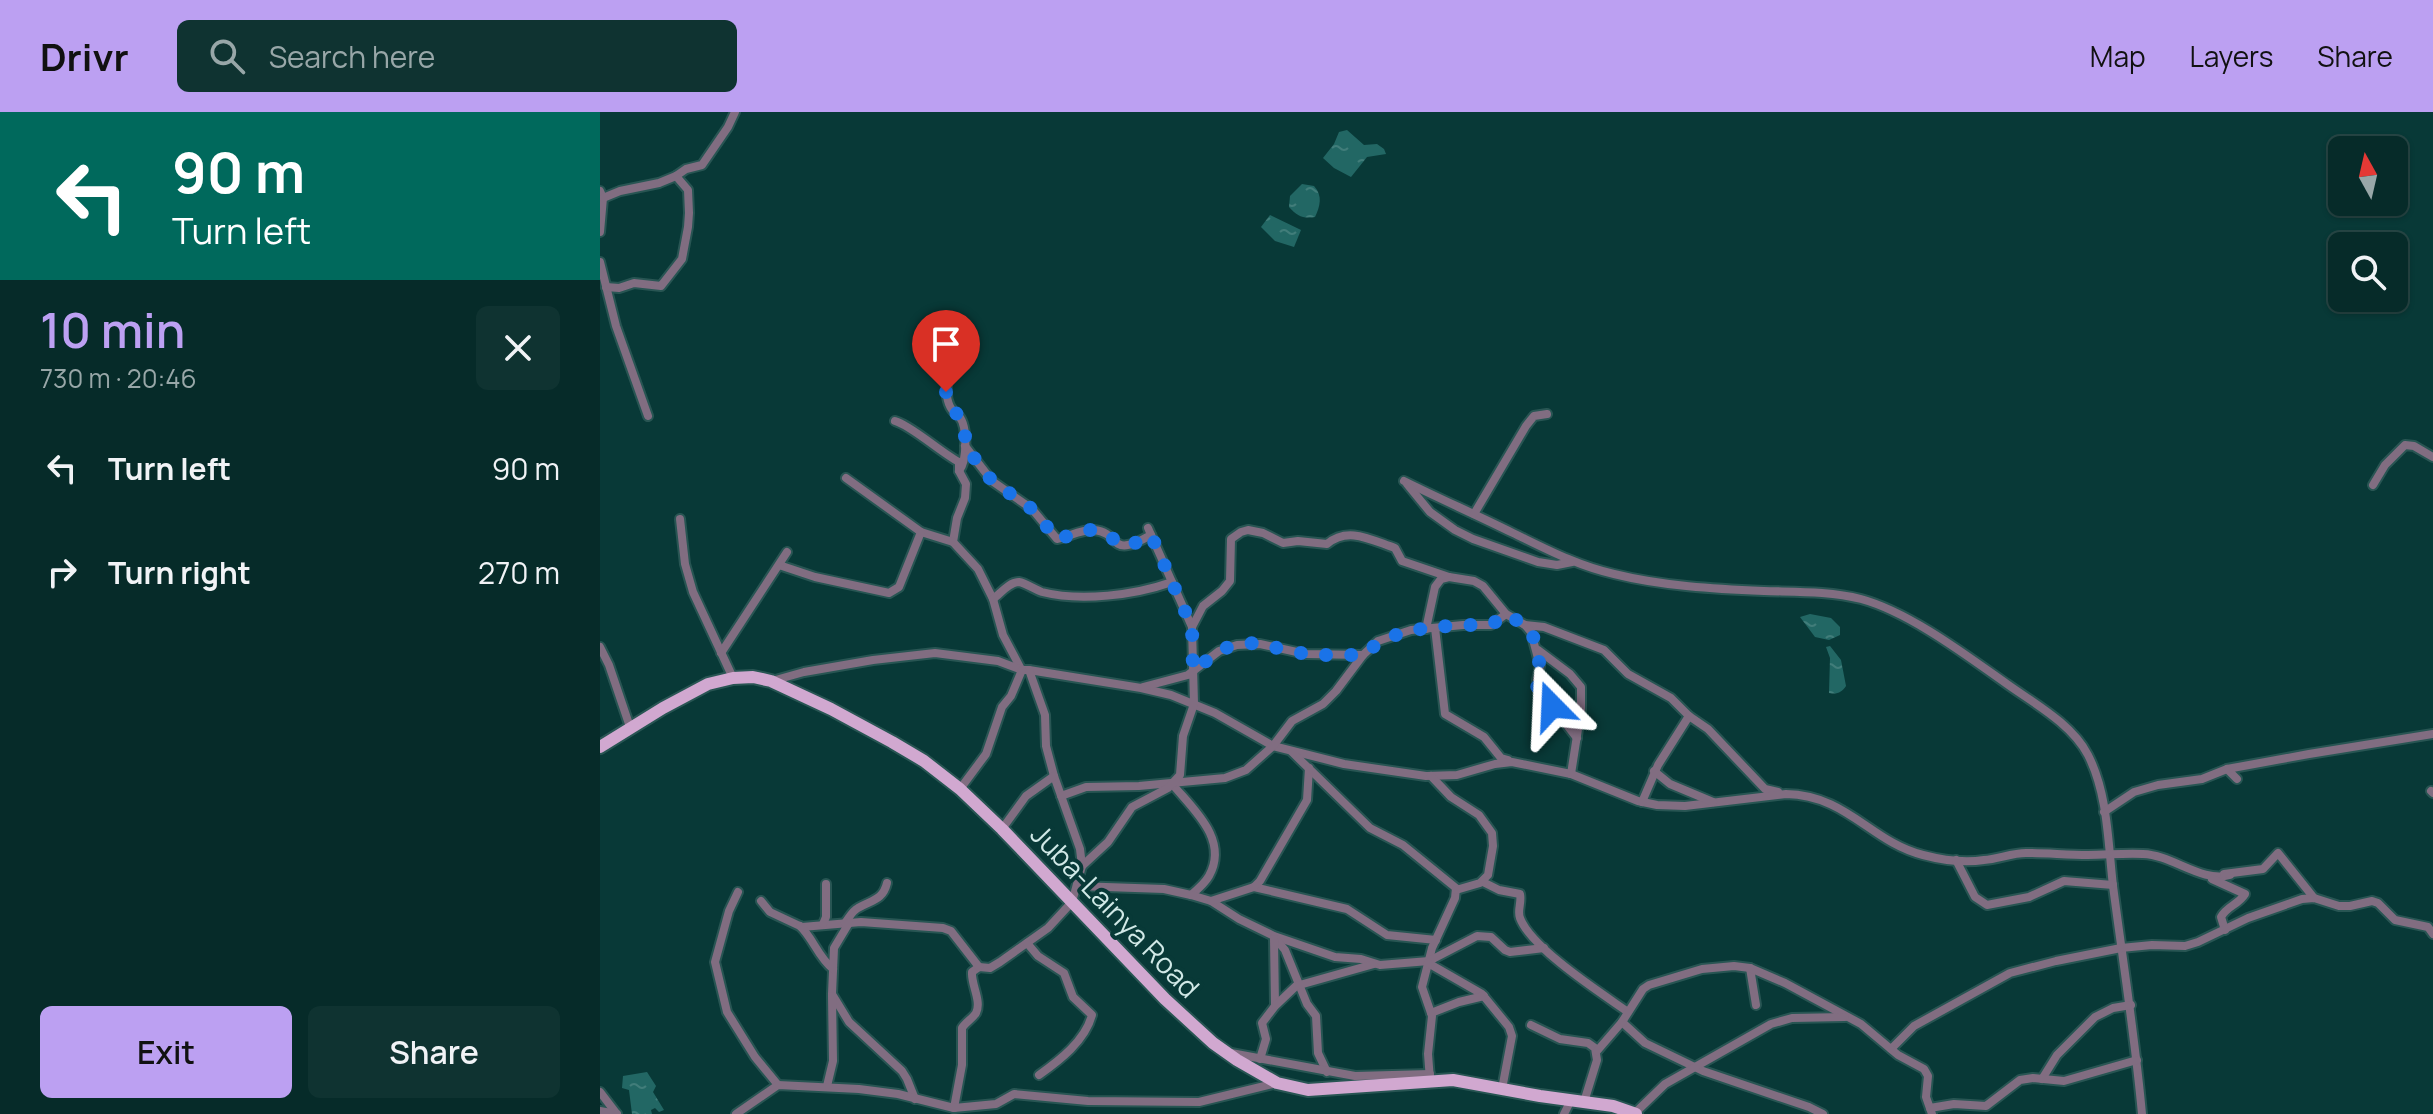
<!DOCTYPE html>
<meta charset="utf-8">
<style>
:root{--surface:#062b29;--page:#0f3331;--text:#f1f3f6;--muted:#98a7a8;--line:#274746;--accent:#bca0f2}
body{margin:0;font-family:Manrope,sans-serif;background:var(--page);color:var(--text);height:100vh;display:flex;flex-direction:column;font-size:30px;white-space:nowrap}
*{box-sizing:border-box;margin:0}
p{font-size:26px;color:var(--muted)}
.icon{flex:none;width:44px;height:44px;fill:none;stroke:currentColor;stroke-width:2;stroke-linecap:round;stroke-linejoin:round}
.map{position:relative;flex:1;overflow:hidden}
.details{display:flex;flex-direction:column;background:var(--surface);width:600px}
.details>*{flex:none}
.hud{background:#00695c;color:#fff;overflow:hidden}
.needle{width:52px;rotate:352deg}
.fabs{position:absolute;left:1728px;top:24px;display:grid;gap:16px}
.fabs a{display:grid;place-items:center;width:80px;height:80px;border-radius:12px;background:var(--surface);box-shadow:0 2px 6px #0004,0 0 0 2px var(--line);font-size:40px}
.pin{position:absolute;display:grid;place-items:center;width:68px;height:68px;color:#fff;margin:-82px -34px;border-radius:50% 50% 50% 0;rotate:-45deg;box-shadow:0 0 8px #0007}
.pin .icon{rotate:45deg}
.me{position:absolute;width:88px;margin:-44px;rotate:339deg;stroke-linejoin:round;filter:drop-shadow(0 0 6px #0008)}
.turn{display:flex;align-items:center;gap:28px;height:168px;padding:0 40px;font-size:36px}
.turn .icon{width:104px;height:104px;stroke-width:2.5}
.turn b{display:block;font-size:56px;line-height:68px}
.round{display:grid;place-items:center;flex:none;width:84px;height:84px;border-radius:12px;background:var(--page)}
.summary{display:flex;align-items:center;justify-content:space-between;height:136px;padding:0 40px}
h1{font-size:48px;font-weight:600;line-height:60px;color:var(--accent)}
.cta{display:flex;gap:16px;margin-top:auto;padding:16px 40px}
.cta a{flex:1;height:92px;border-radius:12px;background:var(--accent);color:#111;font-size:32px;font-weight:600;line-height:92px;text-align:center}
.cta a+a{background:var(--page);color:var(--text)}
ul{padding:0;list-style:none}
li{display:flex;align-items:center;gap:24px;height:104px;padding:0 40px}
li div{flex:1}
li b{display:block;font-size:30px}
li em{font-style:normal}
header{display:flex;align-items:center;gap:48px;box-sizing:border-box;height:112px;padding:0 40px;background:var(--accent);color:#111}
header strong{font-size:38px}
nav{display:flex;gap:44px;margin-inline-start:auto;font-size:28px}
.search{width:560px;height:72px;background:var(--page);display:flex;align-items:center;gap:20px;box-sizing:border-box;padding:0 28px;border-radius:12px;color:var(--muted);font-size:30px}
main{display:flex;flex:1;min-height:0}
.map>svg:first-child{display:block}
.water{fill:url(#water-ripples)}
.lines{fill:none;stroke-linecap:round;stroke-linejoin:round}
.minor-casing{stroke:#285553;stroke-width:12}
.primary-casing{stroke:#285553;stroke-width:16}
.minor{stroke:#816d81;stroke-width:8}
.primary{stroke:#d1a8d0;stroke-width:12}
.route{stroke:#1a73e8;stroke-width:14;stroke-dasharray:0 25.2}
.labels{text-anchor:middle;stroke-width:8;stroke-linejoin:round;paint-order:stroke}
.street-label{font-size:28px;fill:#d1e9e7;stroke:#083937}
</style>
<header>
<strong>Drivr</strong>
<div class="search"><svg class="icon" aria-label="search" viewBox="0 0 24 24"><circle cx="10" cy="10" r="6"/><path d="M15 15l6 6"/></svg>Search here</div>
<nav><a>Map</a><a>Layers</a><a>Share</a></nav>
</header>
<main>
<section class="details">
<div class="hud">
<div class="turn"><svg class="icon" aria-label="left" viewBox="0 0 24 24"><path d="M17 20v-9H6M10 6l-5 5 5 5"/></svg><div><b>90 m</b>Turn left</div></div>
</div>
<div class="summary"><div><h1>10 min</h1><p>730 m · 20:46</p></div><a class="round"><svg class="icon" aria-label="close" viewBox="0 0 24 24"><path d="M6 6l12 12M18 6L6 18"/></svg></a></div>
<ul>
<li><svg class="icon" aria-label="left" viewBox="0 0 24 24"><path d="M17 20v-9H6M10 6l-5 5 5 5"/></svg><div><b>Turn left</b></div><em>90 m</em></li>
<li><svg class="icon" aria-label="right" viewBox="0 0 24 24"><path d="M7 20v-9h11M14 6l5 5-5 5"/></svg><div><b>Turn right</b></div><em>270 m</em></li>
</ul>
<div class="cta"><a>Exit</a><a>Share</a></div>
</section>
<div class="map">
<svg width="1833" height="1002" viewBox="0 0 1833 1002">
<defs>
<pattern id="water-ripples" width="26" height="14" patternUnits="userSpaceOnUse" patternTransform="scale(2)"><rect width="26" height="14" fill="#226764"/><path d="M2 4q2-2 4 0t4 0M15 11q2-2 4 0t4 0" fill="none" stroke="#417d7a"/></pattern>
</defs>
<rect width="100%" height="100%" fill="#083937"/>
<g class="water">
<polygon points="747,18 764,33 777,32 784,37 786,42 767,45 751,65 734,56 723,46 734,32 739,20"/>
<path d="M702,72L714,74C723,84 720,94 715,105C703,107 697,104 689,95L690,84Z"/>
<polygon points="670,103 701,118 694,135 675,129 661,115"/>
<polygon points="1210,502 1231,506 1240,515 1240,523 1229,528 1215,525 1200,505"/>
<path d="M1230,534L1241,548L1246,574C1242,580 1237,583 1229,581L1230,546L1226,535Z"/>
<polygon points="47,960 56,974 53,980 64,998 59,1000 55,996 51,998 52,1002 32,1002 29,978 22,976 23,964"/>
</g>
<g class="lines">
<defs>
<g id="minor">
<polyline points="0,79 3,86 0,120"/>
<polyline points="3,86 20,79 59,71 76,64 86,57 102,53 128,15 135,0"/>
<polyline points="0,150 16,214 48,304"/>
<polyline points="6,175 19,176 34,171 61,174 82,147 88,115 89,101 88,78 76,64"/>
<path d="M338,259L347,270C346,280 347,293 354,300C356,301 358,302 359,304C368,315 367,349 359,359"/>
<path d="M295,309C312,314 340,340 359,350V359L366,372L365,386L357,406L353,430L378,457L393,487L403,523L421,557"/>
<path d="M365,334L392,369L432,397L457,427C469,425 481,417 494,418C523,421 507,448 551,423"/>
<polyline points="246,366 321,420 353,430"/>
<path d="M804,369C840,387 877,403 913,421C946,437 978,454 1014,462C1062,474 1115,477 1164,479C1197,480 1230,479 1261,487C1309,500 1366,543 1407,572C1435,592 1472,612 1488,643C1508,682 1508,731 1513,774C1523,850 1535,925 1542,1002"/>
<polyline points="807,372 830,400 855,418 873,427 938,450 957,453 972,450"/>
<polyline points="1773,373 1785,353 1805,333 1814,334 1833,345"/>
<polyline points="874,402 926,314 934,304 947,302"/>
<polyline points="80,407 85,452 93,480 133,566"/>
<polyline points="548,416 592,515"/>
<polyline points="179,453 215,465 289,481 299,475 321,420"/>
<path d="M393,487C400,482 409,470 419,470C426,471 435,478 442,480C481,490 535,483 572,470"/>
<polyline points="925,513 944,515 1004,538 1028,562 1071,586 1089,604 1108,617 1165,677 1178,680"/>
<polyline points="835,516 845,602 884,625 901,646 908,648"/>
<polyline points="826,517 835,475 841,467 849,465 874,469 883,474 906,502 925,513 931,520 940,554 937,568 938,581 952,594 977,626"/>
<polyline points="0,535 9,553 30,615"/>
<polyline points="938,538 970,562 981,575 981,598 971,662"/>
<polyline points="121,541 187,440"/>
<path d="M429,558L541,576L571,583L615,601L673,634L744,652L826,664L857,663L895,652L912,650L971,662L1038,689L1057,693L1085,694L1186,682C1247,683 1271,730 1323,743C1342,748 1365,751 1384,748C1398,747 1412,741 1426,741C1447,741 1467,743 1488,743C1506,743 1524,741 1543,742C1573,743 1601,771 1630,763"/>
<path d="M172,569L204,560L273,548L335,541L398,549L422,558H429L445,603L446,634L454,664L480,737L482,754L472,790L448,816L400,850L390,856L379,855L372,860C371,873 382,889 376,901C373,906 366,910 362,916V953L354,996"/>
<polyline points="543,575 588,563 619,539 637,533 660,532 706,542 763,543"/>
<polyline points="692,640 770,716 803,733 856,776 855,786 832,836 822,875 832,904 828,942 830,968"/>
<polyline points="1627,657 1637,667"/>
<polyline points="1054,659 1070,672 1113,690"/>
<polyline points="831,664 851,685 879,703 892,721 893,734 888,763 880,771 856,778"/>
<path d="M573,673C594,698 629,728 609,764C605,771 597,778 591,783"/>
<polyline points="360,677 386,642 402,595 411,584 422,558"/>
<polyline points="1831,679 1833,681"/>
<polyline points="461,684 486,675 539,674 625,666 646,658 673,634 692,609 723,592 736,579 763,543 778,529 811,518 863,513 891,513 906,502"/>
<polyline points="1042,690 1058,653 1089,604"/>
<polyline points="1504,700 1534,680 1558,673 1602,667 1627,657 1709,642 1833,622"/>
<polyline points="402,717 426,684 454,664"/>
<polyline points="1356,748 1375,785 1387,793 1429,785 1464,769 1513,773"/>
<path d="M482,754L508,730L532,695L568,676L580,663L583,624L594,592L592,515L603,494L622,479L630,469L631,427L641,420L648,418L663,421L683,431L698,429L727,432C748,414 771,428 795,436L802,449L849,465"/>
<polyline points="1624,762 1663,757 1678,741 1714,786"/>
<path d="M1612,767L1645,782C1638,793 1627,794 1621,805L1625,818"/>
<path d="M883,770L899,778L920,782C922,791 917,798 920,806C931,836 1001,881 1028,900"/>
<polyline points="477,774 564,777 591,783 611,789 639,807 674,824 735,845 761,847 780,853 829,849 877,824 891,825 905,838 910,840 944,836"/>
<polyline points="654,775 747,797 787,823 836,828"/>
<polyline points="138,780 129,799 115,850 127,900 155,945 178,973"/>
<polyline points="161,789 170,800 202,815 261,810 343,816 351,819 379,855"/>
<polyline points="611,789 654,775 660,769 707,688 709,656"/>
<path d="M245,811C249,806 252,799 258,796C272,788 283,788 287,771"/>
<polyline points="249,811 234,836 232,882 249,910 302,959 307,967 315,987"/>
<polyline points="223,812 226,805 226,772"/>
<path d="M200,814C213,826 218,845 233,857"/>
<polyline points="674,825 685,838 707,892 716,904 718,941 727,960"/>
<polyline points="674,827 675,893"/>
<path d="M427,831L438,844L464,861L473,885L492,903C485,929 460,948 439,963"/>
<polyline points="828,851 882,882 909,915 912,924 902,977"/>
<polyline points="1150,856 1156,893"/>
<polyline points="831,901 859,890 884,884"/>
<polyline points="1022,910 1045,931 1103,959 1209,995 1223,1002"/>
<polyline points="931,913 960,927 988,931 995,936 997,948 984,990"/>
<polyline points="1291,937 1314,914 1410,861 1456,849 1521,836 1552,833 1585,834 1598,830 1648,806 1702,787 1714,786 1739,794 1750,794 1772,789 1778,791 1795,808 1828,815 1833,822"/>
<polyline points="997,939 1022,910 1043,877 1049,873 1102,857 1134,854 1150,856 1185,871 1261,912 1298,943 1324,957 1328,964 1326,985 1332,1002"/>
<polyline points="631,941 755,964 830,962"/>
<polyline points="660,947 666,927 662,911 675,894 696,874 774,852"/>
<polyline points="1442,967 1457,943 1495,905 1513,896 1531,893"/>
<polyline points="227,974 233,949 232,884"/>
<polyline points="0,980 16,1001"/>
<polyline points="1330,996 1354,992 1386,994 1420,968 1433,966 1464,969 1537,948"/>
<polyline points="0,999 17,1002"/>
<polyline points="1035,1001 1065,972 1171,912 1192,906 1245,905"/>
<polyline points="136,1002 178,973 259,977 298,982 354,996 396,992 414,982 488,989 599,990 677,971"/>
<polyline points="964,1002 971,988"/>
</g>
<polyline id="primary" points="0,635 63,596 108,572 133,566 153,565 171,569 231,597 292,630 324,649 360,677 402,717 565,887 613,931 637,948 677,971 708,978 853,968 940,984 1013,994 1036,1002"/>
</defs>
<use href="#minor" class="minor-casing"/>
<use href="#primary" class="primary-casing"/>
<use href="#minor" class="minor"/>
<use href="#primary" class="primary"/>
</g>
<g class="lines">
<path class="route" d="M346,280L351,298L360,304L365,321V334L392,369L432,397L457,427C469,425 481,417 494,418C523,420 507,448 551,423L592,515L593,558L625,536L653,531L711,543H763C792,517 820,517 858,513C879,512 889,518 906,502L925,513L933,524L940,554L937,577L952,594"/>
</g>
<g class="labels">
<g class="street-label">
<text transform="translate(515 799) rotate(46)" y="10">Juba-Lainya Road</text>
</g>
</g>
</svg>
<div class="fabs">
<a><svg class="needle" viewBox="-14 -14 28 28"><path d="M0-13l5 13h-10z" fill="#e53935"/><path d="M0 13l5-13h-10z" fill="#98a7a8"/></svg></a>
<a><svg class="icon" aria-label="search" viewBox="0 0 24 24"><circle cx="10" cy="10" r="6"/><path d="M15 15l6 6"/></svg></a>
</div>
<div class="pin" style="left:346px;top:280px;background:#d93025"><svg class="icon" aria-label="arrive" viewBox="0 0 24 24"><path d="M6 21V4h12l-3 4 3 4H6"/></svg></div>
<svg class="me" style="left:952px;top:594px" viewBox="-20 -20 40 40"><path d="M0-17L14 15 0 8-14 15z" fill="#1a73e8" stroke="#fff" stroke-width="4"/></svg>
</div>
</main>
